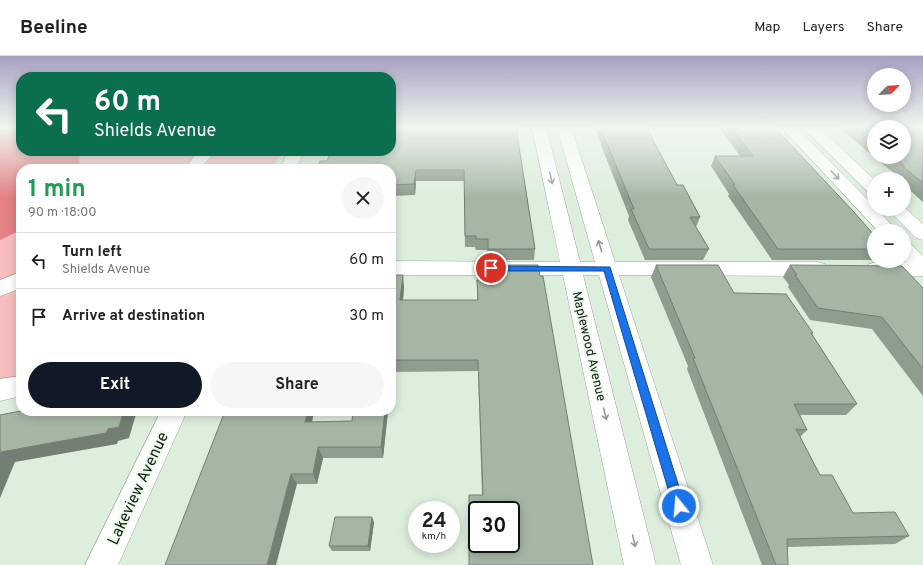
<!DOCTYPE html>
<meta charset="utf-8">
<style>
:root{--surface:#fff;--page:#f6f6f6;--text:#222;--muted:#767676;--line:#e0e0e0;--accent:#111827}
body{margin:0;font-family:Overpass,sans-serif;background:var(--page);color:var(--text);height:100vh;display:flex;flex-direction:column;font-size:15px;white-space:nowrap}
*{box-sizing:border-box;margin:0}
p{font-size:13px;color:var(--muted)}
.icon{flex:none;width:22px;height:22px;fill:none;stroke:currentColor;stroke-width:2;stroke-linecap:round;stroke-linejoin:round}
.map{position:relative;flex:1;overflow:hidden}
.side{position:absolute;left:16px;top:108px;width:380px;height:252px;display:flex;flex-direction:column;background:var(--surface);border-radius:16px;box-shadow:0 2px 10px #0003}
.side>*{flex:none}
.top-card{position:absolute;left:16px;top:16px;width:380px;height:84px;border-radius:16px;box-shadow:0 2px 10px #0003;background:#0b6e4f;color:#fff;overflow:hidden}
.needle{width:26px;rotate:66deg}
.buttons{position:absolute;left:867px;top:12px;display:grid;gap:8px}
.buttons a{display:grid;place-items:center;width:44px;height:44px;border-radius:50%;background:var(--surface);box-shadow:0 2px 10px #0003;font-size:20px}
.speed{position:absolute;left:408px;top:445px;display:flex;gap:8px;font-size:20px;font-weight:700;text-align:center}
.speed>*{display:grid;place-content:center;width:52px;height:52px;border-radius:50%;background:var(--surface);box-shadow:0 2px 10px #0003;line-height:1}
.speed small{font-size:10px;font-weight:400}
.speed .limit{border:2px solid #111;border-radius:6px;background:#fff;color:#111}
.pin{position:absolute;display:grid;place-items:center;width:34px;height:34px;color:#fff;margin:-17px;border:2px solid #fff;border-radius:50%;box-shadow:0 1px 4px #0007}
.me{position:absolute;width:44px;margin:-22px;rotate:343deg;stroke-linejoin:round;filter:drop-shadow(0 0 3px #0008)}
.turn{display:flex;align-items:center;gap:14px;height:84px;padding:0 12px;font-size:18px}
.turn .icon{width:52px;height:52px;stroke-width:2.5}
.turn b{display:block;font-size:28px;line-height:34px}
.round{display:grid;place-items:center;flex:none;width:42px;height:42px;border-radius:21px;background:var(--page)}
.summary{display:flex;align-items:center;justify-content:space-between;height:68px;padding:0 12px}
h1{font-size:24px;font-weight:700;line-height:30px;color:#1e9e55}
.primary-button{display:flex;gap:8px;margin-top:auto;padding:8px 12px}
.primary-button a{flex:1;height:46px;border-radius:24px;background:var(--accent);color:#fff;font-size:16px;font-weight:700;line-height:46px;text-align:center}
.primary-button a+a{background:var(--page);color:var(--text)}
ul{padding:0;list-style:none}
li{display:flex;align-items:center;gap:12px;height:56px;padding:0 12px;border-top:1px solid var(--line)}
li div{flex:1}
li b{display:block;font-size:15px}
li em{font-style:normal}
header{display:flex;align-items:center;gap:24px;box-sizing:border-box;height:56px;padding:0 20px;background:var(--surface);border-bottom:1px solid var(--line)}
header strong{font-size:19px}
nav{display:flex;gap:22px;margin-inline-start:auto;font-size:14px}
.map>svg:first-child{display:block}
.green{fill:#f8bebf}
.water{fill:#e48186}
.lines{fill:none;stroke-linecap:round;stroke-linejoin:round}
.street-casing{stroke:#98a898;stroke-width:1}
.secondary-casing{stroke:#98a898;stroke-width:1}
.street{fill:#fff;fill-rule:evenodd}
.secondary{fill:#fff;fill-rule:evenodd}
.wall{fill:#8e9d8e}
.shaded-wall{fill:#747f74}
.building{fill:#a5b6a5;stroke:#747f74;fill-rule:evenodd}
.oneway{stroke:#969896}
.route{fill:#1a73e8;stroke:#114b97}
.labels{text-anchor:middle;stroke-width:4;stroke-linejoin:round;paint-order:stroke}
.street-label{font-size:13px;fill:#151b15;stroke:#ebfceb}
.near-street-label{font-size:16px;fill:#151b15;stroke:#ebfceb}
</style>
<header>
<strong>Beeline</strong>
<nav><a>Map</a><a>Layers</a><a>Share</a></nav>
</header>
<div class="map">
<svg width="923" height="509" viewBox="0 0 923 509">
<rect width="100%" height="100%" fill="#ded"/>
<polygon class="green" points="0,71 21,71 21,95 282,95 273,113 21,113 21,323 0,327"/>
<polygon class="water" points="0,71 21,71 21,95 80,95 79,113 21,113 21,174 0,184"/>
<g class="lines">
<defs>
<g id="street">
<polygon points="532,71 546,71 580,206 595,206 557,71 571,71 615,206 818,206 825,208 828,213 825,218 818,220 619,219 713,509 681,509 599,219 583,219 656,509 624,509 563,219 391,219 391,205 560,206"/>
<polygon points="781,71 796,71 874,150 874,153 877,153 897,175 878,175"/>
<polygon points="803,71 818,71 874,123 874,137 868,136"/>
<polygon points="199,95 215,95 200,113 184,113"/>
<polygon points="904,151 923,168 923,184 916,182 887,153 904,153"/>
<polygon points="904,186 911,188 923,200 923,220 876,220 869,218 866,213 869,208 876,206 906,206 904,204"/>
<polygon points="21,216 21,232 0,240 0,224"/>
<polygon points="21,320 21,340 0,345 0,323"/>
</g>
<g id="secondary">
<polygon points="288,95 304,95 296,113 280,113"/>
<polygon points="161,355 187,355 118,509 85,509"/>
</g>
</defs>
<use href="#street" class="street-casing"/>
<use href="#secondary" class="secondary-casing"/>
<use href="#street" class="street"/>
<use href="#secondary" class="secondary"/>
</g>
<g class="wall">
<polygon points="516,71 535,193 534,204 488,204 487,194 476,194 475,191 465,191 464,125 416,125 415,139 391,140 391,113 327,105"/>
<polygon points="594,71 646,71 677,129 700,161 696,171 709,193 703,204 645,204 628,164 629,160 601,89 601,87"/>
<polygon points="719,71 774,71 874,179 874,204 772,204 728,140 729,138 711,110 715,100 740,100"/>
<polygon points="839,71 923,71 923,146 904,129 904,123 897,123 893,120 895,118 874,101 904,101 874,71 874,101"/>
<polygon points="489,209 593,509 482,439 478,315 392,316 391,328 391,219 404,231 403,244 477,244 477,224 489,223"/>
<polygon points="656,209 734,237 813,277 812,278 857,348 846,359 800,359 807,374 800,381 820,419 853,457 909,480 895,488 787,491 788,509 762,509 687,313 688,310 651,221"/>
<polygon points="790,209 923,232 923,340 872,273 810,264 788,231 789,229 783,221"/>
<polygon points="225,355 314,355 312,366 352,365 388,355 383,402 323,402 317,428 297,428"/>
<polygon points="374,466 370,495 332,495 329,490"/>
</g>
<g class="shaded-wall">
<polygon points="416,114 416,125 415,139 414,128"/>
<polygon points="403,219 404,231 402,256 400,244"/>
<polygon points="391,307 392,316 391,328"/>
<polygon points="124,355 137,355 129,382 118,385 117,388 15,406 0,442 0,397 1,396"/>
<polygon points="308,355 314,355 310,376 305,366"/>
<polygon points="385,355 388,355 383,402 381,391"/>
<polygon points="318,391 323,402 317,428 313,418"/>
<polygon points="291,418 297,428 276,509 267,509"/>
<polygon points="372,461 374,466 370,495 368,490"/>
</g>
<g class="building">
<polygon points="391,71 516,71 535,193 488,193 488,183 476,183 476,180 465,180 464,114 416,114 414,128 391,129 391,113 318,113 320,105 327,105 331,95 391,95"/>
<polygon points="601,71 646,71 677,129 683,129 700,161 690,161 709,193 649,193 631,153 634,153 603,78 604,78"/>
<polygon points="730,71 774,71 854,156 874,179 874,193 778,193 733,129 735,129 715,100 753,100"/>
<polygon points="857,71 923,71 923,127 901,109 904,109 894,101 904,101 904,71 874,71 874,84"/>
<path d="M489,209H538L540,220H543L593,509H469V439H483L478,304H391V219H403L400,244H478L477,224L490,223ZM477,454H511V488H477Z"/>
<polygon points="656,209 718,209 734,237 786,238 813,277 811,277 857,348 794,348 807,374 796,373 820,419 832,419 853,457 895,456 909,480 787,483 788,509 776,509 693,302 695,302"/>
<polygon points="790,209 902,210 923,232 923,313 882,261 818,252 795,219 797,219"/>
<polygon points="21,355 124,355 119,371 108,373 106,377 1,396 0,397 0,359"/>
<polygon points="225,355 308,355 305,366 352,365 353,355 385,355 381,391 318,391 313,418 291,418 267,509 165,509"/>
<polygon points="335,461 372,461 368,490 329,490"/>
</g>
<defs><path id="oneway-shaft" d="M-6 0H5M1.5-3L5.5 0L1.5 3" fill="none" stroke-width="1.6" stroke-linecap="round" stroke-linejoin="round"/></defs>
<g class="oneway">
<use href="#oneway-shaft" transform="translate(835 119) rotate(46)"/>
<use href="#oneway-shaft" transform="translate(551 122) rotate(77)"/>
<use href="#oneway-shaft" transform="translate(600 190) rotate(-107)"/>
<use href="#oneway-shaft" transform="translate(605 358) rotate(77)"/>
<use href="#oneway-shaft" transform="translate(634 485) rotate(77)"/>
</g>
<linearGradient id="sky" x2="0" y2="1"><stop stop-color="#a6a0c1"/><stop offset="0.5" stop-color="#f0f7f0"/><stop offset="1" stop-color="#f0f7f0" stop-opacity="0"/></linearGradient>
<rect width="923" height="142" fill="url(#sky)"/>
<polygon class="route" points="488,210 610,211 685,450 684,454 679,456 675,454 673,450 604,215 491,215 487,212"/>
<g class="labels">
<g class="street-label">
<text transform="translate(590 290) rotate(77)" y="5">Maplewood Avenue</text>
</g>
<g class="near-street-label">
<text transform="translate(137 432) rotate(-65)" y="6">Lakeview Avenue</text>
</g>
</g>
</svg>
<div class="buttons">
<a><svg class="needle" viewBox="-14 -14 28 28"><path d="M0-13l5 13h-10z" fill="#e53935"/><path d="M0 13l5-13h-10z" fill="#767676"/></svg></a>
<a><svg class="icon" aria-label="layers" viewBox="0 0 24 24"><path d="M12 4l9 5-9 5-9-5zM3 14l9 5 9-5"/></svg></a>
<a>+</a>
<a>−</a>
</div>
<div class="speed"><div>24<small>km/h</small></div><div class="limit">30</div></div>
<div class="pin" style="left:491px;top:212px;background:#d93025"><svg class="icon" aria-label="arrive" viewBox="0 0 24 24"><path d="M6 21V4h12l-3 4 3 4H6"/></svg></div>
<svg class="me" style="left:679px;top:450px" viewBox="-20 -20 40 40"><circle r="17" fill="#1a73e8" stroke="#fff" stroke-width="3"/><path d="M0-11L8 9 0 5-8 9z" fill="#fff"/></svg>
<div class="top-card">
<div class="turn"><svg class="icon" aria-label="left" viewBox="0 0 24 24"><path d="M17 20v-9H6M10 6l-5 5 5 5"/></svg><div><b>60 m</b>Shields Avenue</div></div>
</div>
<section class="side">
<div class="summary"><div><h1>1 min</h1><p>90 m · 18:00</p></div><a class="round"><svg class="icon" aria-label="close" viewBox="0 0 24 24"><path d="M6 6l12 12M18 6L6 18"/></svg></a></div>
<ul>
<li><svg class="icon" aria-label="left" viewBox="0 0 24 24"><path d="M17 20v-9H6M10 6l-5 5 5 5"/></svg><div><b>Turn left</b><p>Shields Avenue</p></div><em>60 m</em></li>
<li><svg class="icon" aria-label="arrive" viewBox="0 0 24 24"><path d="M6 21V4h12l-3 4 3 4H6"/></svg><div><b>Arrive at destination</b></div><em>30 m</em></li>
</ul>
<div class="primary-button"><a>Exit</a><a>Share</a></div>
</section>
</div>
